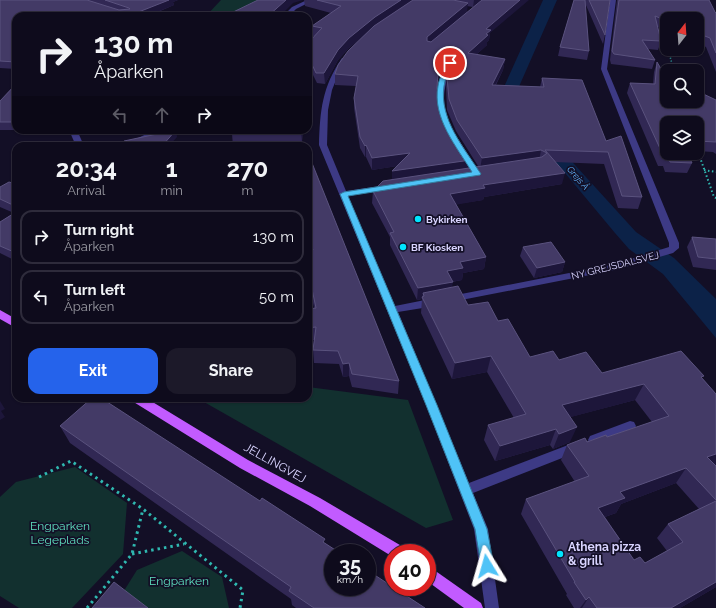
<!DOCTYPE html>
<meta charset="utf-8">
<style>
:root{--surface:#0e0b1c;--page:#1c1929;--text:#f1f3f6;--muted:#9b9ba3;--line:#2e2b3b;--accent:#2563eb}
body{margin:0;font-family:Raleway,sans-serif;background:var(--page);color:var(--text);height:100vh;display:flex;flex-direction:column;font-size:15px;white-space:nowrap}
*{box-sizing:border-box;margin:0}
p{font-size:13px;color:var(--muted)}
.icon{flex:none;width:22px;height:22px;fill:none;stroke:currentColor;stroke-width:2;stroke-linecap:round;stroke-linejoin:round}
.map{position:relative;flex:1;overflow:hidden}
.side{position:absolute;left:12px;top:142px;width:300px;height:260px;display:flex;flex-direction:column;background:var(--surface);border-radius:12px;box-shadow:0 1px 3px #0004,0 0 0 1px var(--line)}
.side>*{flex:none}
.top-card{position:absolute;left:12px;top:12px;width:300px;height:122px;border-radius:12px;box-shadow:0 1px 3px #0004,0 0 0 1px var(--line);background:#0e0b1c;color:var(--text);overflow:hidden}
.needle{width:26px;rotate:17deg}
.controls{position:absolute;left:660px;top:12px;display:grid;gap:8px}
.controls a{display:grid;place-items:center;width:44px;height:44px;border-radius:8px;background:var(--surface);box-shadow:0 1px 3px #0004,0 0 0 1px var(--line);font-size:20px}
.speed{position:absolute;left:324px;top:544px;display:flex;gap:8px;font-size:20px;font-weight:700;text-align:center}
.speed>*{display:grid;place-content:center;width:52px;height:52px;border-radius:50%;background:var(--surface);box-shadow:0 1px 3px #0004,0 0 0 1px var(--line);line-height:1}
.speed small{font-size:10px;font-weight:400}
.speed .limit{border:6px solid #d22;background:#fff;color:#111}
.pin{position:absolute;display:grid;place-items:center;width:34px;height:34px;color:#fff;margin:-17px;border:2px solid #fff;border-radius:50%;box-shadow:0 1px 4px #0007}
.me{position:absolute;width:44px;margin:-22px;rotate:352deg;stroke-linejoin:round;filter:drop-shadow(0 0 3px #0008)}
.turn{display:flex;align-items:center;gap:14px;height:84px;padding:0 16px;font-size:18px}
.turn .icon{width:52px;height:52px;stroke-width:2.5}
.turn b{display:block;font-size:28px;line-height:34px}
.lanes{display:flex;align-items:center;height:38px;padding:0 16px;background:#0003;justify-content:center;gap:20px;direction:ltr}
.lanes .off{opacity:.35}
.eta{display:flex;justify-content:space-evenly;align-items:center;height:68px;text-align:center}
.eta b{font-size:24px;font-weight:700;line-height:28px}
.button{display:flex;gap:8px;margin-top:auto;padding:8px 16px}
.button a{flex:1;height:46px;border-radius:12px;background:var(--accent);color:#fff;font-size:16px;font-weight:700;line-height:46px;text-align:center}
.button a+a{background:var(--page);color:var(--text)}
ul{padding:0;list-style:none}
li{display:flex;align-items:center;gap:12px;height:54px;margin:0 8px 6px;padding:0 8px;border:2px solid var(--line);border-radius:12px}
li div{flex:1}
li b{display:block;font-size:15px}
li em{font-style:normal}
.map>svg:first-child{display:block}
.green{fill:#12302f}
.water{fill:#0c2248}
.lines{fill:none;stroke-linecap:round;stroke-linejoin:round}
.path-far2{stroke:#2fb8b0;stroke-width:1.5;stroke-dasharray:1 2;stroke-linecap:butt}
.path-far1{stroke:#2fb8b0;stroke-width:2;stroke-dasharray:1.5 2.5;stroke-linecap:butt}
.path{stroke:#2fb8b0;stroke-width:3;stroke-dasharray:2.5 4;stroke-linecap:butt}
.minor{fill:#3d3a85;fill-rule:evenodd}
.major{fill:#c25bff;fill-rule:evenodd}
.wall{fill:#312854;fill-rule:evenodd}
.shaded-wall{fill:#1d163a}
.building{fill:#433a66;stroke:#5a527e}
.route{fill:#4fc3f7;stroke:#337fa1}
.poi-dot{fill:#00e5ff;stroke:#130f26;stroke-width:1.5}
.labels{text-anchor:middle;stroke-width:3.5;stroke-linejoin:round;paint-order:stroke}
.far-water-label{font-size:9px;font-style:italic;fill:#62b6ff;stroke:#130f26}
.poi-label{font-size:10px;font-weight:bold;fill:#d9d4ff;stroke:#130f26;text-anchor:start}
.street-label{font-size:10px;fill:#d9d4ff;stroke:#130f26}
.near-street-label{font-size:12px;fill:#d9d4ff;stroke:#130f26}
.near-park-label{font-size:12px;fill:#5fe0c0;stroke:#130f26}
.near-poi-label{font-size:12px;font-weight:bold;fill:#d9d4ff;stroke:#130f26;text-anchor:start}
</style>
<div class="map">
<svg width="716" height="608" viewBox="0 0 716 608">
<rect width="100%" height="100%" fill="#130f26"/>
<g class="green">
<polygon points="221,0 261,0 241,16 206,16"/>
<polygon points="308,387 408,400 453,520 426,528 197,398 308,398"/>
<polygon points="75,467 127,503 123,554 72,608 19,608 0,596 0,497 16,482"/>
<polygon points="182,551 222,577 229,608 141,608 122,594 137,570"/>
</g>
<polygon class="water" points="543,0 557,0 514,98 636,232 674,258 716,299 716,338 663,274 629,249 615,233 560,167 515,135 504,87"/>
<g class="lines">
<g class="path-far2">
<polyline points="658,33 665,40 667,47"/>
<polyline points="668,49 674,71"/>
</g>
<g class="path-far1">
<polyline points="697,149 714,197 716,198"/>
<polyline points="704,170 716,172"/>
</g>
<g class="path">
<polyline points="39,477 71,461 143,509 243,590 240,608"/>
<polyline points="132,554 184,544"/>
<polyline points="87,608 132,554 143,509"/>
</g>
<g class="minor">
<polygon points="307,0 314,0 296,9 289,16 283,16 292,7"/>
<polygon points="610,0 616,0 607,69 679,243 679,248 673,253 615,270 451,302 447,301 446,299 447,297 451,296 615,264 669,247 669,243 601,69"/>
<path d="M342,58L347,59L340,70L332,90L328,110L327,145L346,191L387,185L391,187L387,189L348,196L395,306L435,298L440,302L435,306L398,312L469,483L576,442L580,443L582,447L580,451L473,493L488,529L499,608H485L474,529L426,405L319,145C320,111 322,87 342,58Z"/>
<path d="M449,61L452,63C446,82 440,98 448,117L444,119C431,114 439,66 449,61Z"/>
<polygon points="69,130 77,130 84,146 76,146"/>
<polygon points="155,130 165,130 131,146 121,146"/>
<polygon points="630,421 634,422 636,426 634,430 594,445 590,444 588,440 590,436"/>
</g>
<g class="major">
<polygon points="0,310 16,319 16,328 0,319"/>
<polygon points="130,398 146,398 248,460 320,498 405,548 407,553 393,553 393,557 310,506 240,468 132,401"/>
<polygon points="427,565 481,603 483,608 464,608 427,581"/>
</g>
</g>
<g class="wall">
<polygon points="0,0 178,0 173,2 174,5 151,15 16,16 16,69 0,68"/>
<path d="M304,0H482L473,7L467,6V13L490,33L489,40L487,42V45L476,55L505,59L503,70L496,85L540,87L542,78L606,141L642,197L638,209L618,208L604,164L555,162L562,184L484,197L483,200L456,204L486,257L484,269L463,273L462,280L452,282V287L468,305L498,321L530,357L559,360L602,373L703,379L716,394V465H715L716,466V587L680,608H574L566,595L567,594L521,514L526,499L575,482L561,460L567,445L607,437L652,422L635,400L570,417V442L553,449L550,445L495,461L484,440L488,425L514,418L487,372L452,379L421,313L422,299L417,300L390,245V237L372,203L373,191L392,179L397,166L372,170L366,157H365L360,148L354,108V98L356,86L335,85V74L366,34L349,48L338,60L325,84L317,83L308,65V43L314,36H312V26L331,13L305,6ZM450,60L452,62L447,77L446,87L447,110L456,131L478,166L470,168L471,160L447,122L439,100L437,88V82L445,62ZM676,483L699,509L668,524L657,538L667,551L645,563L634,560L605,517L616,513L621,504Z"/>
<polygon points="574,0 610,0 605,35 603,44 585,3 589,51 587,60 558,56 560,47"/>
<polygon points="617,0 709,0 715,12 716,13 716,72 706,47 697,43 697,19 667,19 667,31 658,27 661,41 658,50 648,49 655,60 652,69 611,64 610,60"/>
<polygon points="657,62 667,101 716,100 716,154 713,152 697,151 697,123 667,123 692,163 687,173 665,172 663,166 658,166 627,93 630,83 653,84 654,72"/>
<polygon points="16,84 16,130 0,130 0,101"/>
<polygon points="232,130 303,130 302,142 233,146 232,134"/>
<polygon points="308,158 399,381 398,394 352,387 349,376 343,377 339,364 314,363 313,350 314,340 308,341 308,309 314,308 308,278 308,251 310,250 308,244"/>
<polygon points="16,184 16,261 0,253 0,222 14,213 0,207 0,187"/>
<polygon points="692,237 716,239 716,270 693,267 687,247"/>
<polygon points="523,247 565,262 562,272 534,278 520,256"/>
<polygon points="60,426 326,544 425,608 296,608 292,605 291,599 70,443"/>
</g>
<g class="shaded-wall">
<polygon points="168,0 178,0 173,2 174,5 147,16 136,13"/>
<polygon points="286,0 303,0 293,3 280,16 268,16"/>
<polygon points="401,0 414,0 375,26 349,48 338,60 325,84 324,73 338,50 349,38 375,17"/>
<polygon points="474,0 482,0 473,7"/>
<polygon points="520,0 529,0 490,33 489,40 487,42 487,45 466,64 468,53 486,29"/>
<polygon points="468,3 467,13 426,47 427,37"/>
<polygon points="451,50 450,60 445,62 437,83 438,73 446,52"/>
<polygon points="505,59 503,70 490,95 492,85"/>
<polygon points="176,130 177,137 169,146 162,146"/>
<polygon points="301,130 303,130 302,142"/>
<polygon points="366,145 366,157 365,157 365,146"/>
<polygon points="541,150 539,162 480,169 482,158"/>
<polygon points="410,153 410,164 372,170 372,158"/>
<polygon points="471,160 470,172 392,183 392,171"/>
<polygon points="565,173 562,184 484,197 483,200 449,206 450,194 483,185"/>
<polygon points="16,251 16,257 14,252"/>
<polygon points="486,257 484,269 463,273 462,280 445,283 447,271 460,262"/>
<polygon points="565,262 562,272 534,278 537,268"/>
<polygon points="453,282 451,294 424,296 423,293 422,299 417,300 418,288"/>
<polygon points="491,356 487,372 452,379 455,363"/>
<polygon points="349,363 349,376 343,377 343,364"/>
<polygon points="644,384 635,400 556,421 562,405"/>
<polygon points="0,401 5,409 1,411 5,417 0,420"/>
<polygon points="577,427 570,442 553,449 559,434"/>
<polygon points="556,429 550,445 495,461 500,446"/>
<polygon points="716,454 716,465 696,472 707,457"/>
<polygon points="686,468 676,483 621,504 616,513 590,522 598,508 620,492"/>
<polygon points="716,582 716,587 680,608 671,608"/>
<polygon points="589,597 582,608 580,608 586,600"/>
</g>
<g class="building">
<polygon points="0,0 87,0 119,10 130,9 129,8 105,0 169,0 136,13 163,16 16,16 16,62 0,61"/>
<polygon points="258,0 286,0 268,16 225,16"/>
<polygon points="317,0 401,0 375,17 349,38 338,50 324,73 316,73 308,56 308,43 322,28 312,26 341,6"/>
<polygon points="413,0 453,0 468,3 427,37 427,41 431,42 482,0 520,0 486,29 491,30 486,34 488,35 468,53 505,59 492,85 544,87 542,78 582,80 606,141 621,136 642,197 622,196 608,152 545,150 565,173 483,185 485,188 450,194 486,257 460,262 463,268 447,271 453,282 418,288 390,233 394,232 373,191 383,181 542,157 547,153 541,150 482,158 457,120 449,99 447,77 455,53 451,50 446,52 438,73 437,88 439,100 447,122 471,160 392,171 410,153 372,158 366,145 365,146 360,137 354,98 358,76 335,74 338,65 348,51 374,26"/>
<polygon points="574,0 585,0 589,51 560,47"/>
<polygon points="589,0 610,0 605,35"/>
<polygon points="619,0 709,0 715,12 716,13 716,53 710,38 697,33 697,19 667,19 667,21 655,16 661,41 642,40 655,60 614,54 612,51"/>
<polygon points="657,62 667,79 667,101 697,101 697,91 716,100 716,142 697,141 697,123 667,123 667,153 687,153 692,163 670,162 667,156 663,155 630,83 655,84"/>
<polygon points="16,84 16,122 0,122 0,101"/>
<polygon points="176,130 162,146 120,146 124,141"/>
<polygon points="232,130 301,130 301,131 232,134"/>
<polygon points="308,158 310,158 399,381 352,374 349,363 343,364 338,351 313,350 316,327 308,328 308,309 316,308 308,270 308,251 313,250 308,234"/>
<polygon points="9,182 16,184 16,205 15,206 0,199 0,187"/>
<polygon points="16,212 16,251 14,252 0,246 0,222"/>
<polygon points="692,237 716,239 716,259 698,257"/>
<polygon points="551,242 565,262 537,268 523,247"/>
<polygon points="458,286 468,305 488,302 498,321 508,319 530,357 553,351 559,360 586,352 602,373 681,351 704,376 701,377 716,394 716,454 707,457 716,466 716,500 686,468 620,492 625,498 598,508 634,560 640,557 645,563 683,542 668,524 716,501 716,582 671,608 597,608 589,597 586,600 574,582 575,582 526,499 589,476 567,445 585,438 587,442 606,435 607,437 669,416 644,384 562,405 577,427 559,434 556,429 500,446 488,425 526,414 491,356 455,363 422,297 424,296 423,293"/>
<polygon points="92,398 101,398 260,501 262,498 325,539 323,542 340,553 333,553 333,587 367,587 367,570 425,608 314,608 289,591 291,587 60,426"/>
<polygon points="114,582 148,608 92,608"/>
</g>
<path class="route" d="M450,61L452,63C449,70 445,79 444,86C439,119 464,148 481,174L480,175L348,196L437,405L487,529L494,566L492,571L487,573L483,571L481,566L475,529L426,405L340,194L344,192L472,172C457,147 432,118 438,86C439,78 444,70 447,63Z"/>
<g class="poi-dot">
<circle cx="418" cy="219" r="4"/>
<circle cx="403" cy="247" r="4"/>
<circle cx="560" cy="554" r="4"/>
</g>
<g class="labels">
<g class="far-water-label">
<text transform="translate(578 178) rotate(49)" y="3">Grejs Å</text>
</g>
<g class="poi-label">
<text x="426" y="223">Bykirken</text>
<text x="411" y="251">BF Kiosken</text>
</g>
<g class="street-label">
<text transform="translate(615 265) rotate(-14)" y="4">NY GREJSDALSVEJ</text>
</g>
<g class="near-street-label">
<text transform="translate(275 463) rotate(29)" y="4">JELLINGVEJ</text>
</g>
<g class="near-park-label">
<text x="60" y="530">Engparken<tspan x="60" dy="14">Legeplads</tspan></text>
<text x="179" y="585">Engparken</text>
</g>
<g class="near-poi-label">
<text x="568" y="551">Athena pizza<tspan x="568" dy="14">&amp; grill</tspan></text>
</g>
</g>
</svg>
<div class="controls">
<a><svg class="needle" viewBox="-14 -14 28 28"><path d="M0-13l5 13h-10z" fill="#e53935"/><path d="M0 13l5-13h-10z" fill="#9b9ba3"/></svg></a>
<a><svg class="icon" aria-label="search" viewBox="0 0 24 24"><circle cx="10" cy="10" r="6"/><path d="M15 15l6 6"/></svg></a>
<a><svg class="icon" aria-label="layers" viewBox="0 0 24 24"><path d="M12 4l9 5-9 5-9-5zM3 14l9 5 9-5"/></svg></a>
</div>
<div class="speed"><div>35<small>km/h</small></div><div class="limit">40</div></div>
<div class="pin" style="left:450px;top:63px;background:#d93025"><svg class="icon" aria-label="arrive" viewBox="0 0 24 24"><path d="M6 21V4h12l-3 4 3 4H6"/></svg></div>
<svg class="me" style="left:487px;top:566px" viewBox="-20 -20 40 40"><path d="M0-17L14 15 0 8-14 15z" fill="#4fc3f7" stroke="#fff" stroke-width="4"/></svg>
<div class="top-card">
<div class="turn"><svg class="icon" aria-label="right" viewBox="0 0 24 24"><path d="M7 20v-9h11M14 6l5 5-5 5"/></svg><div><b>130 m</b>Åparken</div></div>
<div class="lanes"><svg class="icon off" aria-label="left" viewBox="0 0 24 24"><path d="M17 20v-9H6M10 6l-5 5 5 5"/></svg><svg class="icon off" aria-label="ahead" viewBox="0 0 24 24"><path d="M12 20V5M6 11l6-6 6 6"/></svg><svg class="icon" aria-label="right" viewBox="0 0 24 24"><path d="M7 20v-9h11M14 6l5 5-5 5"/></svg></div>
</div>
<section class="side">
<div class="eta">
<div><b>20:34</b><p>Arrival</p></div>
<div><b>1</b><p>min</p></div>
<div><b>270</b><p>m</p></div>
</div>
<ul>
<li><svg class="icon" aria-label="right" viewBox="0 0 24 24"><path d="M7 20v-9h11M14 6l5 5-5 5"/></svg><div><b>Turn right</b><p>Åparken</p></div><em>130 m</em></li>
<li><svg class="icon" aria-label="left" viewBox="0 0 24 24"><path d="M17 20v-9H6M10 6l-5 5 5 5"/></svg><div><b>Turn left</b><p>Åparken</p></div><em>50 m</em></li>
</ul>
<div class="button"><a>Exit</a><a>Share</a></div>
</section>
</div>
